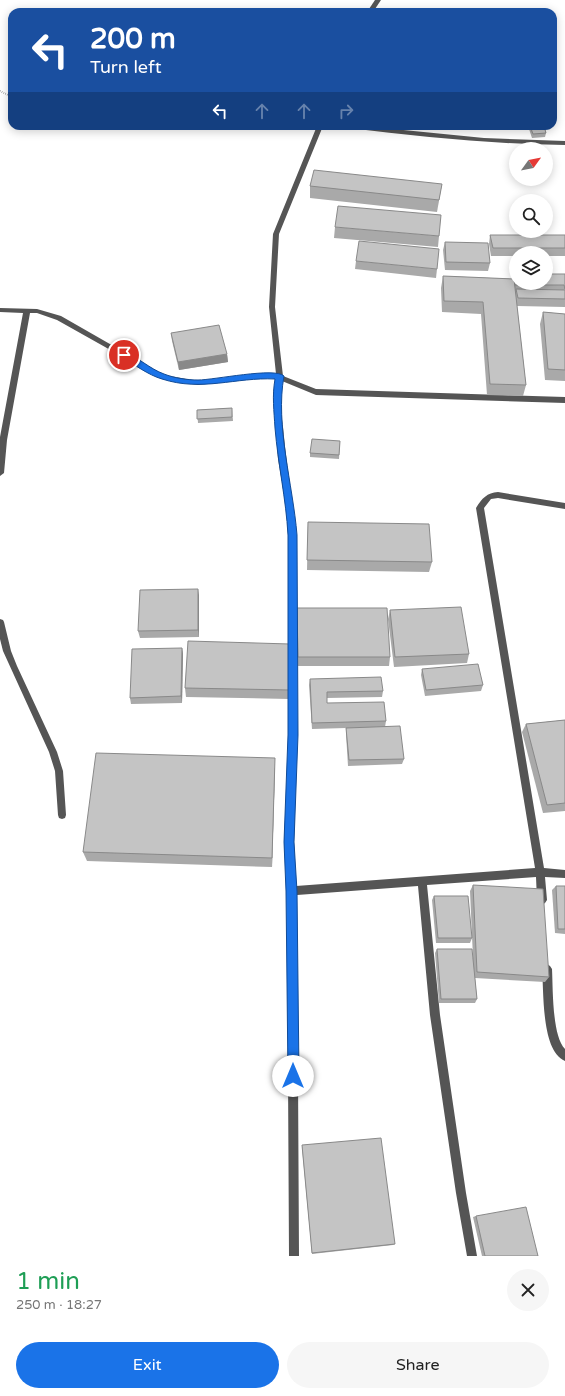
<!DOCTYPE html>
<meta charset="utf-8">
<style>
:root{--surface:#fff;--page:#f6f6f6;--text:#222;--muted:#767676;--accent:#1a73e8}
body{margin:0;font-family:"Varela Round",sans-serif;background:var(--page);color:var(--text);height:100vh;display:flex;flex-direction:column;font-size:15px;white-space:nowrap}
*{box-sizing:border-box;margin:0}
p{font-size:13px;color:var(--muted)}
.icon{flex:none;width:22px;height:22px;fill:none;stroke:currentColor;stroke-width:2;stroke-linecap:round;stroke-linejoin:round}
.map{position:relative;height:1256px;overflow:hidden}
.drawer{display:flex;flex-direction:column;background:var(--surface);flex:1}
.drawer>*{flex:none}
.hud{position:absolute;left:8px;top:8px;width:549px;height:122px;border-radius:12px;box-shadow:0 2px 10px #0003;background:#1a4fa0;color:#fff;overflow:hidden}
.needle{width:26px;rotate:57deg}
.controls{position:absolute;left:509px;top:142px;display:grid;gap:8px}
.controls a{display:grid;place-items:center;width:44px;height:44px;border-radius:50%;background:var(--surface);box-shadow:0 2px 10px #0003;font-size:20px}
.pin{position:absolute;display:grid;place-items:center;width:34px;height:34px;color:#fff;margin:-17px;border:2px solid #fff;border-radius:50%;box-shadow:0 1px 4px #0007}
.me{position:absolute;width:44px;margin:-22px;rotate:0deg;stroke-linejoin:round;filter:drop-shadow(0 0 3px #0008)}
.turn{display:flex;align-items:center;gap:14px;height:84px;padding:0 16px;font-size:18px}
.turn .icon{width:52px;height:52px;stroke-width:2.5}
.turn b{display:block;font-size:28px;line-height:34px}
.lanes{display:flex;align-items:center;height:38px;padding:0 16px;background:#0003;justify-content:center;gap:20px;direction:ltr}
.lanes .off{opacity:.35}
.round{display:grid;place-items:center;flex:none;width:42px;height:42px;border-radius:21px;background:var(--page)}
.overview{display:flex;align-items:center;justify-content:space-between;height:68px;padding:0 16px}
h1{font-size:24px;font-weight:600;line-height:30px;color:#1e9e55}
.button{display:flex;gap:8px;margin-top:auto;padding:8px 16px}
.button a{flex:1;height:46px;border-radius:24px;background:var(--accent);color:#fff;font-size:16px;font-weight:600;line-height:46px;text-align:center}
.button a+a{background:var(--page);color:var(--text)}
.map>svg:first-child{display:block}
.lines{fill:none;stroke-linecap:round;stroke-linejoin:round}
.path{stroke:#777;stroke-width:2;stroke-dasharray:0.5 1.5;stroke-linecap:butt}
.street{fill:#555;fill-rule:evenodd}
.wall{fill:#a9a9a9}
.shaded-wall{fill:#898989}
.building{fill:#c4c4c4;stroke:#898989}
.route{fill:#1a73e8;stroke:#114b97}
</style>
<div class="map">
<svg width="565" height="1256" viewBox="0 0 565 1256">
<rect width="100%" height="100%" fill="#fff"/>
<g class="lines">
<polyline class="path" points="0,91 12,97"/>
<g class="street">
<polygon points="375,0 381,0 373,12 367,12"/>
<path d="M317,126H323L279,234L275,307L283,376L316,389L565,397V403L316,395L282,381C278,398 281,410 283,427C286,463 293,499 296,535L297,735L294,842L296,886L535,868L476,508C482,498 487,493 498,492L565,503V509L498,498L491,499L484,508L544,868L565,870V878L545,877L547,900L545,903L542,905L539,903L537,900L536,877L427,885L440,1015L466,1193L477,1256H467L456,1193L430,1015L418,886L297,895L299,1256H289L287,891L284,842L289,735L288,535L286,507L278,459L273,393L276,379L269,377L198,385L162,379L57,320L37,313H30L7,440L4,473L0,476V437L23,313L0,312V308L37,309L61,316L164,375L198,381L269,373L276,374L269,307L273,234Z"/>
<path d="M346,126H363L484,138L565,141V145C493,144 421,137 349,128Z"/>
<polygon points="0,619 3,620 4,622 11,651 17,666 57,752 63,771 66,815 65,818 62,819 59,818 58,815 55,771 49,752 3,651 0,639"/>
<path d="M547,964L550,966L552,969C553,989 552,1036 565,1049V1061C541,1051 544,992 542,969L544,966Z"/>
</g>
</g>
<g class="wall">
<polygon points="482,126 505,126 505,129 484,130"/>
<polygon points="528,126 544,126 546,133 545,137 532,138"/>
<polygon points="442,184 437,212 310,198 310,186"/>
<polygon points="335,227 439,236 438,247 334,238"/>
<polygon points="490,235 565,235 565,256 546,256 546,253 516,253 516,256 491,256 489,244"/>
<polygon points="445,242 490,263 488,271 445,270 443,250"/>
<polygon points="356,261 437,269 436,278 355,269"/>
<polygon points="514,274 565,274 565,307 517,306 526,385 523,396 487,395 481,314 442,312 441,288 443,276 513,279"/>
<polygon points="543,312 565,314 565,381 545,380 540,324"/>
<polygon points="171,333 227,354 228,362 179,370 172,341"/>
<polygon points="232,408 233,421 198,423 197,410"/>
<polygon points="340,441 339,459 310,457 310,453"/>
<polygon points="308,522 432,562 429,572 307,570"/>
<polygon points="199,595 199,637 140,638 138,631"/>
<polygon points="297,608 390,657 389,666 298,666"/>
<polygon points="390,610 469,654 467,663 394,667 388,619"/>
<polygon points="290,644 289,699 186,697 185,688"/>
<polygon points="182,648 183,654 182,703 131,704 130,698"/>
<polygon points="422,669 483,685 481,691 425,696 421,675"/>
<polygon points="310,679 383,691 382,697 327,698 327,703 386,721 385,727 404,759 402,764 348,766 346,734 346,728 312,729 309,685"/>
<polygon points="565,720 565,811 543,813 522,732 526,724"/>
<polygon points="275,768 272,867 87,861 83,852"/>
<polygon points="473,885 549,977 545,982 475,978 477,999 475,1003 439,1003 435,953 437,949 473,958 470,891"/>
<polygon points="556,886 565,886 565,934 555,933 552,890"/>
<polygon points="434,896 472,938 470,943 436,943 432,900"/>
<polygon points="302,1145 395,1244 393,1245 312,1254 302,1148"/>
<polygon points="476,1216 538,1256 482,1256 473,1217"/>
</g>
<g class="shaded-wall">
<polygon points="227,354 228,362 179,370 178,362"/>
<polygon points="198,589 199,595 199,637 198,630"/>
<polygon points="182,648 183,654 182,703 181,696"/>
<polygon points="275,758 275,768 272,867 272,858"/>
</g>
<g class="building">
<polygon points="530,126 544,126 546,133 533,134"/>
<polygon points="314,170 442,184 439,200 310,186"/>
<polygon points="338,206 441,215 439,236 335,227"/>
<polygon points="490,235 565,235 565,248 493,248"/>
<polygon points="359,241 439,249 437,269 356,261"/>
<polygon points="445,242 488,243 490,263 446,262"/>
<polygon points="514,274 516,274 516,283 546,283 546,274 565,274 565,289 564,285 515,285"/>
<polygon points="443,276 514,279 526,385 490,384 483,302 444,301"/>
<polygon points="516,289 565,290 565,299 518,298"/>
<polygon points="543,312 565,314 565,370 548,369"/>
<polygon points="219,325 227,354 178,362 171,333"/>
<polygon points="232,408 232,417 197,419 197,410"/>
<polygon points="312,439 340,441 339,455 310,453"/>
<polygon points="308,522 429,524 432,562 307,560"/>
<polygon points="198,589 198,630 138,631 140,590"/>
<polygon points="461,607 469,654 395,657 390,610"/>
<polygon points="297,608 387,608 390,657 298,657"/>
<polygon points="188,641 290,644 289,690 185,688"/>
<polygon points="182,648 181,696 130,698 132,649"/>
<polygon points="478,664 483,685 426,690 422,669"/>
<polygon points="381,677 383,691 327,692 327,703 384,702 386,721 312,723 310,679"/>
<polygon points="565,720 565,803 547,805 526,724"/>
<polygon points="400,726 404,759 349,760 346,728"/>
<polygon points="96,753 275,758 272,858 83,852"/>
<polygon points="473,885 543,889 549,977 477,972"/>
<polygon points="556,886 565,886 565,929 558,929"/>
<polygon points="434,896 468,896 472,938 438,938"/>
<polygon points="437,949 472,949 477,999 441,999"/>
<polygon points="381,1138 395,1244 312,1253 302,1145"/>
<polygon points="526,1207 538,1256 485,1256 476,1216"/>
</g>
<path class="route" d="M124,352C138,357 150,369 164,374C174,378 188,380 198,380C214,380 275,367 284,376C275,425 293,485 297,535L298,735L294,842L297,891L299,1076L297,1080L293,1082L289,1080L288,1076L286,891L284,842L288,735V535C286,499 278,464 275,428C274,411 272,396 275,379C236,377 202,392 162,379C148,375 134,364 121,357L120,355Z"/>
</svg>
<div class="controls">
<a><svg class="needle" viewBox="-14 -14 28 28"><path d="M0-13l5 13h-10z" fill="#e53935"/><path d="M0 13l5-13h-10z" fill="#767676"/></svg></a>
<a><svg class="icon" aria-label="search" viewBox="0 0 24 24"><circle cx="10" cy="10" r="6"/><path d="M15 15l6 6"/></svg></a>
<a><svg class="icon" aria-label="layers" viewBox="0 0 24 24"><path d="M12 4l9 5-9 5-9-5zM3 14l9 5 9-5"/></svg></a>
</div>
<div class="pin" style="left:124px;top:355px;background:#d93025"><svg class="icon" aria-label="arrive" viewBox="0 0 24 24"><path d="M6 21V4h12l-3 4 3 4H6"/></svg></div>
<svg class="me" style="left:293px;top:1076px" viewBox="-20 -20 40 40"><circle r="19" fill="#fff"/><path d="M0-13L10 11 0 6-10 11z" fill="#1a73e8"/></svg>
<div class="hud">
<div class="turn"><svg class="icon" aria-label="left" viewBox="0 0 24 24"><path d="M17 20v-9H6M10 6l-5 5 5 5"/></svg><div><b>200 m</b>Turn left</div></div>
<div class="lanes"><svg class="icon" aria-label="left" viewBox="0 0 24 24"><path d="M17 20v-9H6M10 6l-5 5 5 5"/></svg><svg class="icon off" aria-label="ahead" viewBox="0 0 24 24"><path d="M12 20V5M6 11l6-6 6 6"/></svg><svg class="icon off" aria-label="ahead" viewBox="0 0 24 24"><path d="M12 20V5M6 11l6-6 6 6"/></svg><svg class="icon off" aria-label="right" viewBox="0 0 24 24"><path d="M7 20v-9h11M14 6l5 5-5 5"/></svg></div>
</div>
</div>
<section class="drawer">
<div class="overview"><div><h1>1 min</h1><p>250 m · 18:27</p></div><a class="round"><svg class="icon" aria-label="close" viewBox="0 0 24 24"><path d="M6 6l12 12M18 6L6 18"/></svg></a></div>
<div class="button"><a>Exit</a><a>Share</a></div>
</section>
